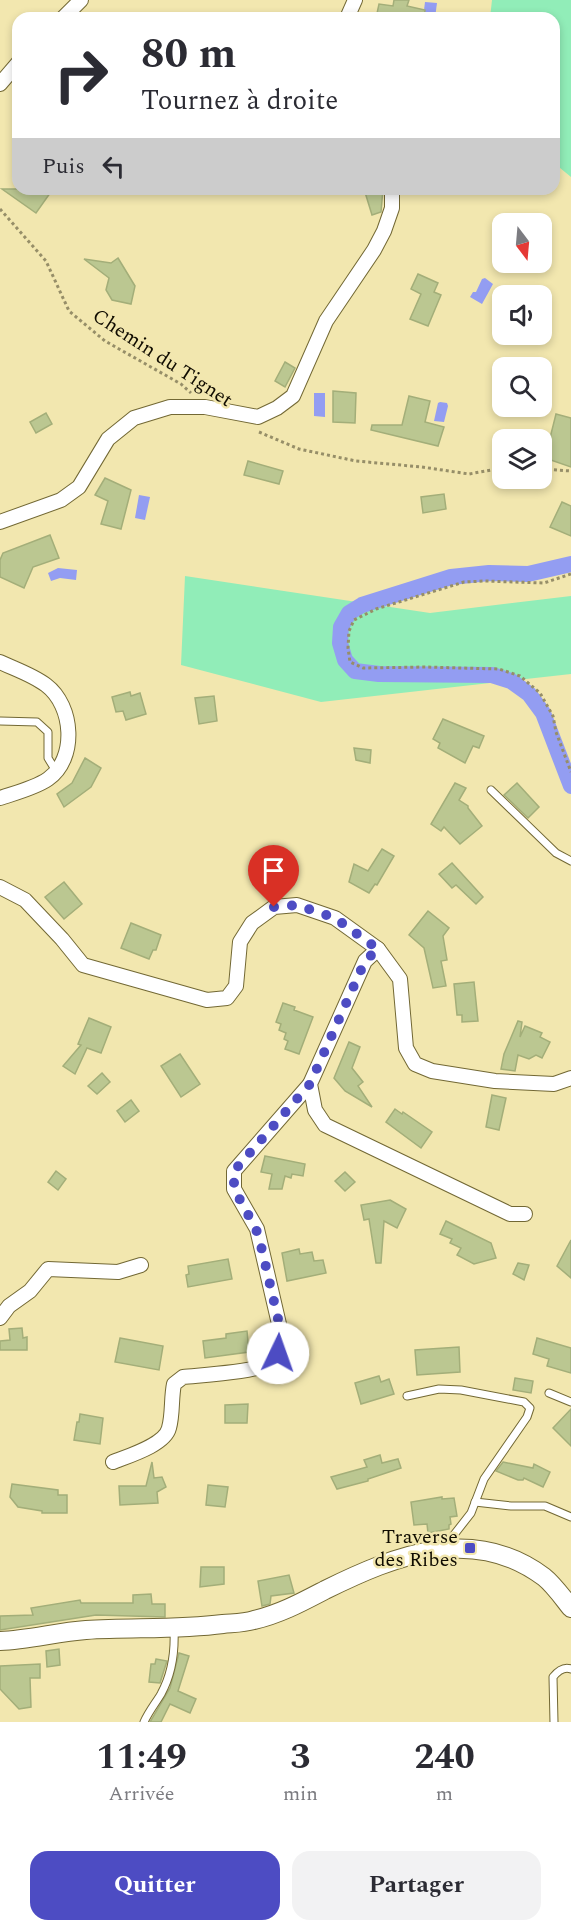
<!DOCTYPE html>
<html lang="fr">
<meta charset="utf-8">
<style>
:root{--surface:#fff;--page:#f2f2f3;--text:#2b2b33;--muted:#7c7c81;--accent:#4d4cc3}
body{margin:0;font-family:Spectral,serif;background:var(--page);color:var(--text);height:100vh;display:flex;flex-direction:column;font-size:22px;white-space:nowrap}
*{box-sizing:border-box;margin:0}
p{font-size:20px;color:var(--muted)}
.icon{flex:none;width:33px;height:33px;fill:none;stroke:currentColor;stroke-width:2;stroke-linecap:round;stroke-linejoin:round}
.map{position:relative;height:1722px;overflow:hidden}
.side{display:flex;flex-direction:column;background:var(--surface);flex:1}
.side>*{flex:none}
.hud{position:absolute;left:12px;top:12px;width:548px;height:183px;border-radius:18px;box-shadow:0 3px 9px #0003;background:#fff;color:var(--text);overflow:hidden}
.needle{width:39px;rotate:164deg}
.controls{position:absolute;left:492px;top:213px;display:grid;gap:12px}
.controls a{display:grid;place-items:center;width:60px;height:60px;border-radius:12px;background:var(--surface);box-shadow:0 3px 9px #0003;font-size:30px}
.pin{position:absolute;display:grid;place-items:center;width:51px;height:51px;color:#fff;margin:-62px -26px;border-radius:50% 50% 50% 0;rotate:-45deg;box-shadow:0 0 6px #0007}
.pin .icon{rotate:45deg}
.me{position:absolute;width:66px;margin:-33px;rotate:3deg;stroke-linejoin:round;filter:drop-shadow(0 0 4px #0008)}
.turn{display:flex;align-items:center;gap:21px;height:126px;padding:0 30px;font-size:27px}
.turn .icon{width:78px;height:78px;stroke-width:2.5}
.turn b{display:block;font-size:42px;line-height:51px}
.then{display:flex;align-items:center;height:57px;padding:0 30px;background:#0003;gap:12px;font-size:22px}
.eta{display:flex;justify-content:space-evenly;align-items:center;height:102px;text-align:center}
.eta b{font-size:36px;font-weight:700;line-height:42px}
.cta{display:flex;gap:12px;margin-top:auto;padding:12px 30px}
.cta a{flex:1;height:69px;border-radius:18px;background:var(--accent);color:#fff;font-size:24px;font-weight:700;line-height:69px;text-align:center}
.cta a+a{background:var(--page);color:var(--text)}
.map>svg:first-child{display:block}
.green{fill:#91edb8}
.water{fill:#939df2}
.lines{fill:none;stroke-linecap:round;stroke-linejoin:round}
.canal{stroke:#939df2;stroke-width:16}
.building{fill:#bbc791;stroke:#a3ae79;stroke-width:1.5}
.lane-casing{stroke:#726834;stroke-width:9}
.street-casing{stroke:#726834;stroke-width:16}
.secondary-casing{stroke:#726834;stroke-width:20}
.path{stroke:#968e68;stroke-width:3;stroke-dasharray:3 3;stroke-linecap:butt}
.lane{stroke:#fff;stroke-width:7}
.street{stroke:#fff;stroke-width:14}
.secondary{stroke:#fff;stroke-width:18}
.route{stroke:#4d4cc3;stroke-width:10;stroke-dasharray:0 18}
.poi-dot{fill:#4d4cc3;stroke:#f2e7af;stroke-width:2}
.labels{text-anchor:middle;stroke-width:5;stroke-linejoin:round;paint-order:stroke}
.street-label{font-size:20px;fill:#100c00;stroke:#f2e7af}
.poi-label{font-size:20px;fill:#100c00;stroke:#f2e7af;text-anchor:end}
</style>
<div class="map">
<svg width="571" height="1722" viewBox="0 0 571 1722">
<rect width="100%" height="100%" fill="#f2e7af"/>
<g class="green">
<polygon points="492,0 571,0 571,177 554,163 554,18 490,18"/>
<polygon points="185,576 430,613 571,596 571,674 321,702 181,665"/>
</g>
<g class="water">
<polygon points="425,2 437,3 435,18 423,18"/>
<polygon points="485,278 493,284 482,304 470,297 473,292 476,292 482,279"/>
<polygon points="314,393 325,393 325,417 314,416"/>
<polygon points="440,402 447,403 448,406 444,422 434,421 438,403"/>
<polygon points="139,495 150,497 145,520 135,518"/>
<polygon points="58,568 77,570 76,580 60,578 51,581 48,573"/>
</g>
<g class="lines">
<polyline class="canal" points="571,564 528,574 489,573 451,577 362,605 349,613 341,627 340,643 345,660 355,671 379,674 492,675 511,681 529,694 543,713 571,786"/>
</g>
<g class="building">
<polygon points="394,0 409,0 407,6 425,10 424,18 376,18 379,4 393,6"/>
<polygon points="2,189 53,189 36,213"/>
<polygon points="364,189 383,189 381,212 372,215"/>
<polygon points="118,258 135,286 131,304 112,300 106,290 109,278 84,259 111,263"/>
<polygon points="418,274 438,283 434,292 441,295 428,326 410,319 421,294 411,289"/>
<polygon points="285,362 295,368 285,387 275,381"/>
<polygon points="333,391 356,393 355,423 333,422"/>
<polygon points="409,396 430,401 425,422 444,427 438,446 371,430 372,425 402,425"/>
<polygon points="46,413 52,424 36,433 30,422"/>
<polygon points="556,414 571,418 571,467 545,458"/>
<polygon points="248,461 283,471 279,484 244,475"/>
<polygon points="105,478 131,490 121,529 101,524 108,501 95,495"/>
<polygon points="444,494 446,509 423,513 421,497"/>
<polygon points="562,502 571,506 571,536 550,527"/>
<polygon points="50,535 59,558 33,567 24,588 0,577 0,560 3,553"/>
<polygon points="130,692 131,696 140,693 146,714 126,720 123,711 116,712 112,697"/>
<polygon points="214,696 217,721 199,724 195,698"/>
<polygon points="443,719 484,736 479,748 473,746 465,763 438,748 440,743 433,739"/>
<polygon points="354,748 371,750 370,763 356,760"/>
<polygon points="85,758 101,768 91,787 64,807 57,794 72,783"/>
<polygon points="455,783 466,788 459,800 468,806 468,808 482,826 460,844 444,827 441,831 431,824"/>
<polygon points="517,783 539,807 528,818 504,795"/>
<polygon points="382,849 394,856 377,885 375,884 369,893 349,882 354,864 368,871"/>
<polygon points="452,863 483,897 476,904 456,885 452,888 439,874"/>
<polygon points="64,882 82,904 64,919 45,897"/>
<polygon points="428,911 449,928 443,936 447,960 441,961 446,986 433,988 424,948 409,935"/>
<polygon points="131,923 161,935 156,950 153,950 149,959 121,948"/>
<polygon points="474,982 478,1021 462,1022 462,1015 457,1015 454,984"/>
<polygon points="283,1003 295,1007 294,1010 313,1017 299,1054 285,1049 288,1041 284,1039 286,1033 279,1030 281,1024 276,1022"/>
<polygon points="89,1018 111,1027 101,1053 87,1048 75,1074 63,1066 81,1045 78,1044"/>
<polygon points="518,1021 522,1022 520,1037 525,1026 542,1033 540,1037 550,1042 542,1058 536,1055 529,1059 518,1055 515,1071 501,1069 504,1054"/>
<polygon points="349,1042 360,1047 352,1068 363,1082 358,1086 372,1107 345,1091 334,1078"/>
<polygon points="180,1054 200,1084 181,1097 161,1066"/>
<polygon points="102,1073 110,1082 97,1094 88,1086"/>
<polygon points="492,1095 506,1098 499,1130 486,1127"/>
<polygon points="131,1100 139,1111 125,1122 117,1111"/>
<polygon points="395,1109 402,1114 403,1112 432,1132 421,1148 386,1122"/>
<polygon points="265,1156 305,1164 303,1176 292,1174 291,1178 285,1176 282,1189 269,1189 272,1174 261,1172"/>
<polygon points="56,1171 66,1179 58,1190 48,1182"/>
<polygon points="345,1172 355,1182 345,1191 335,1181"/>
<polygon points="390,1200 406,1209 397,1228 384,1221 381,1263 376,1263 369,1219 364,1220 361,1205"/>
<polygon points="446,1221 491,1243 496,1258 474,1264 457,1255 461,1248 450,1243 452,1239 440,1234"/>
<polygon points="571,1240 571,1278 557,1266"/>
<polygon points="299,1249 300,1254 312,1252 314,1261 323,1260 326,1273 287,1281 282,1253"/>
<polygon points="228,1259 232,1279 188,1287 186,1275 189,1274 188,1266"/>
<polygon points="518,1263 529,1265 524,1280 513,1274"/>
<polygon points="22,1328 23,1338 27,1337 27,1350 0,1350 0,1341 10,1340 9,1329"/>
<polygon points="247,1331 249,1352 205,1358 203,1341 226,1338 226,1334"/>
<polygon points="120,1338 163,1346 159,1370 115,1362"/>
<polygon points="537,1338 571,1348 571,1373 547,1366 549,1359 533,1354"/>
<polygon points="459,1347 460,1372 417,1375 415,1350"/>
<polygon points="379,1376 381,1382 389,1379 394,1394 361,1404 355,1383"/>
<polygon points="515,1378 533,1381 531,1393 513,1390"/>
<polygon points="248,1404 247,1423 225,1423 225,1405"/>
<polygon points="571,1409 571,1446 553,1428"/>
<polygon points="80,1414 103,1418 100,1444 74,1440 77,1422 79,1422"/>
<polygon points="380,1455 382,1463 398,1459 401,1468 368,1479 368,1481 337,1489 331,1477 367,1467 364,1460"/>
<polygon points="152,1462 154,1478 162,1477 166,1487 157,1492 158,1503 120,1505 119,1486 146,1486"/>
<polygon points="503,1462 533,1468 534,1464 550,1472 543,1487 524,1478 523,1480 518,1480 496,1471"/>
<polygon points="12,1484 58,1490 58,1495 67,1495 67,1513 42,1513 42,1511 18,1507 10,1497"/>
<polygon points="208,1485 228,1487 225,1507 206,1505"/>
<polygon points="442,1497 442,1499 454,1498 457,1516 450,1517 451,1524 449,1525 449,1529 428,1533 427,1524 414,1525 411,1502"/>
<polygon points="201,1567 224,1567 224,1584 200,1587"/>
<polygon points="289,1575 294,1593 271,1596 270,1604 262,1606 258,1581"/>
<polygon points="151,1594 152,1604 165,1604 165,1617 96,1615 0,1630 0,1616 33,1615 31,1608 80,1600 81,1603 133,1603 133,1595"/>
<polygon points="59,1649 60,1665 47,1667 46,1651"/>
<polygon points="179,1653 189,1656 178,1691 196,1699 190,1713 170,1704 161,1722 150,1722 170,1688"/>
<polygon points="156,1659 167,1661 160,1683 149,1682 151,1664 155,1664"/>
<polygon points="40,1664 40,1678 30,1678 31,1707 19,1709 0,1689 0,1666"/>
</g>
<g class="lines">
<defs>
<g id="lane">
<polyline points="0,721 37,722 48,732 48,758 56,771"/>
<polyline points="491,790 556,853 571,861"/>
<polyline points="549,1393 571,1402"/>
<polyline points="407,1396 439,1389 461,1390 524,1402 530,1408 527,1417 484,1479 471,1513 453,1536 452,1547"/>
<polyline points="475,1502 511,1506 545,1506 571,1517"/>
<path d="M144,1722C149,1711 155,1704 161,1694C172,1674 175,1652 174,1630"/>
<path d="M554,1722L553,1677C557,1672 563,1666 571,1669"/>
</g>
<g id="street">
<polyline points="63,18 81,0"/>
<polyline points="347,18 355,0"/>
<polyline points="0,84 18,63"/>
<polyline points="0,522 61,500 79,487 108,439 134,418 170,407 205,407 258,417 277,408 293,396 326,321 374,250 384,231 392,208 392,189"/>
<path d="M0,662C15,669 33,675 46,685C74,706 77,759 48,779C35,788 15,793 0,798"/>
<polyline points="0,887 25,900 62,939 83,965 207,1000 227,998 236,986 240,942 252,923 274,907 297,905 335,918 378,949 400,979 406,1048 415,1064 432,1071 495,1081 554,1084 571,1078"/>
<polyline points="378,949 365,961 310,1084 315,1110 325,1125 510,1214 525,1214"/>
<polyline points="0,1318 9,1306 30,1291 48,1269 118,1272 141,1265"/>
<path d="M113,1462C128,1456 165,1445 169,1428C173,1414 171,1398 174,1384L183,1377C200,1375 261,1372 271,1362C278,1356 280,1345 282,1337L257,1229L234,1189V1171L310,1084"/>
</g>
<path id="secondary" d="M0,1641C29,1640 57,1632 86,1630C132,1627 177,1630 223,1624C233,1623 244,1623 254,1620C280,1614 302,1602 325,1590C396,1555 473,1524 544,1577C554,1585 563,1598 571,1608"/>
</defs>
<use href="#lane" class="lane-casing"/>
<use href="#street" class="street-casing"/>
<use href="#secondary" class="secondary-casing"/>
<g class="path">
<polyline points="0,209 46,261 69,311 105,341 181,384 191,393"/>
<polyline points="259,432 299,449 356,461 422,467 469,474 502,468"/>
<polyline points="542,469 571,471"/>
<polyline points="571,574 544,583 485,581 464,582 376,609 354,620 349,631 348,648 350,662 363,668 425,667 499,669 520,676 540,693 553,716 556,732 571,772"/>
</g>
<use href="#lane" class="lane"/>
<use href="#street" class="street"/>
<use href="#secondary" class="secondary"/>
</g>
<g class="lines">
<polyline class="route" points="274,907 297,905 335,918 378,949 365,961 310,1084 234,1171 234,1189 256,1229 262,1250 282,1336 278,1353"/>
</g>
<rect class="poi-dot" x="464" y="1542" width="12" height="12" rx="3"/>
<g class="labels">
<g class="street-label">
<text transform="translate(163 357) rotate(33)" y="7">Chemin du Tignet</text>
</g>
<g class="poi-label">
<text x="458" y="1543">Traverse<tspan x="458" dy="23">des Ribes</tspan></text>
</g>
</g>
</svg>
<div class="controls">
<a><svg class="needle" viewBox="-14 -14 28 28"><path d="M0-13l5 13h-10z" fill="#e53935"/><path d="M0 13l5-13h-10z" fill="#7c7c81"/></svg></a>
<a><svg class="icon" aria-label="sound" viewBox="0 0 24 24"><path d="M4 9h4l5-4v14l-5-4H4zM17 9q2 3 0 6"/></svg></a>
<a><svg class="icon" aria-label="search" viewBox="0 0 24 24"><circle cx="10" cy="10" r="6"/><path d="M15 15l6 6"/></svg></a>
<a><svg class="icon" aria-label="layers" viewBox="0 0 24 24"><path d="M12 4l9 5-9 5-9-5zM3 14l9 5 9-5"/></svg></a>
</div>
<div class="pin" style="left:274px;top:907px;background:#d93025"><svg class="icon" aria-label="arrive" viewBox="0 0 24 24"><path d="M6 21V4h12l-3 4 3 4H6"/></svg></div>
<svg class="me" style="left:278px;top:1353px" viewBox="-20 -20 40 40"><circle r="19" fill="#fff"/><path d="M0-13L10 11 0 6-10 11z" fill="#4d4cc3"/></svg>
<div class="hud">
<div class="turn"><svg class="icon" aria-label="right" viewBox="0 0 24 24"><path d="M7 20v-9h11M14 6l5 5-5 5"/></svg><div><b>80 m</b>Tournez à droite</div></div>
<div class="then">Puis<svg class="icon" aria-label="left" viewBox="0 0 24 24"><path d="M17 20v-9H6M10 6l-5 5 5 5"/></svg></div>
</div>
</div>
<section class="side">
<div class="eta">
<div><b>11:49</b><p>Arrivée</p></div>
<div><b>3</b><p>min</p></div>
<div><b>240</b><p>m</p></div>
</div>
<div class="cta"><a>Quitter</a><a>Partager</a></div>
</section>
